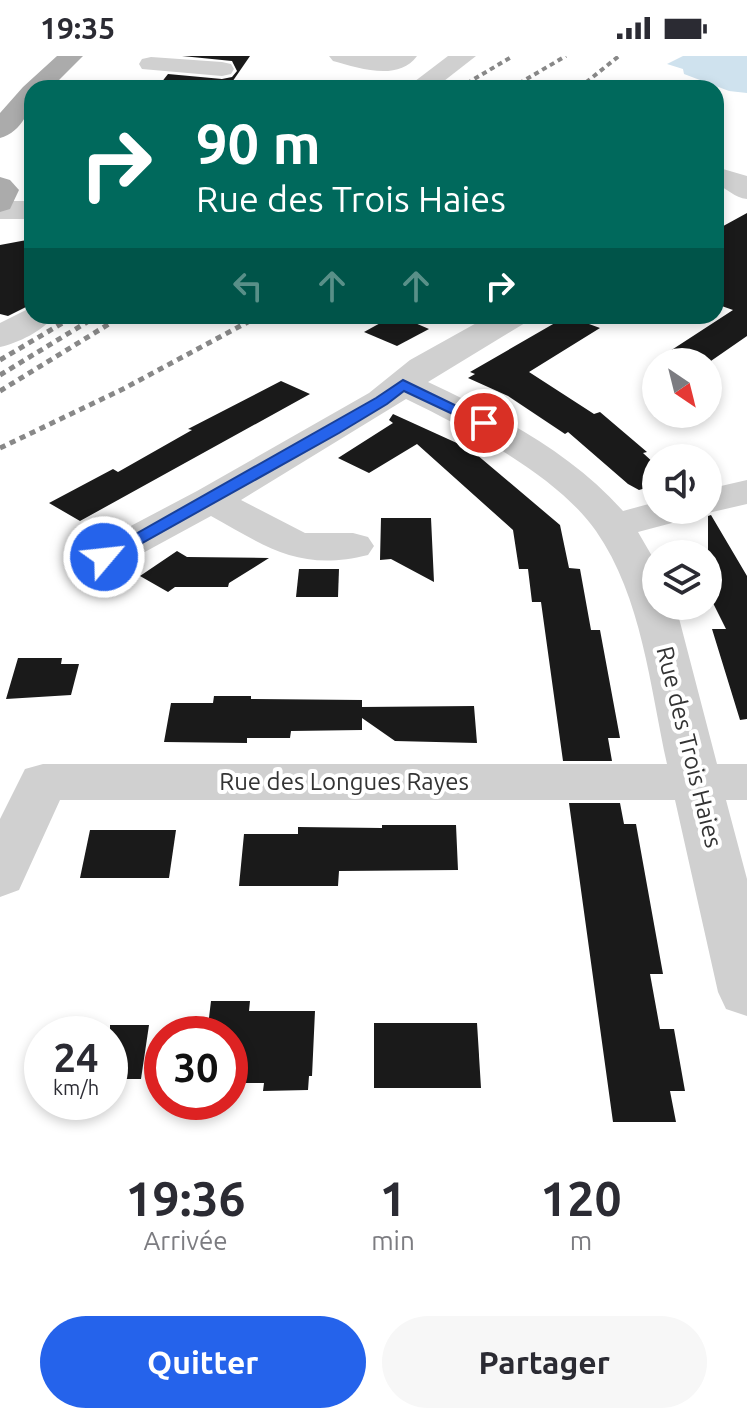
<!DOCTYPE html>
<html lang="fr">
<meta charset="utf-8">
<style>
:root{--surface:#fff;--page:#f7f7f7;--text:#2b2b33;--muted:#7c7c81;--accent:#2563eb}
body{margin:0;font-family:Ubuntu,sans-serif;background:var(--page);color:var(--text);height:100vh;display:flex;flex-direction:column;font-size:30px;white-space:nowrap}
*{box-sizing:border-box;margin:0}
p{font-size:26px;color:var(--muted)}
.icon{flex:none;width:44px;height:44px;fill:none;stroke:currentColor;stroke-width:2;stroke-linecap:round;stroke-linejoin:round}
.map{position:relative;height:1088px;overflow:hidden}
.drawer{display:flex;flex-direction:column;background:var(--surface);flex:1}
.drawer>*{flex:none}
.banner{position:absolute;left:24px;top:24px;width:700px;height:244px;border-radius:24px;box-shadow:0 4px 12px #0003;background:#00695c;color:#fff;overflow:hidden}
.needle{width:52px;rotate:145deg}
.buttons{position:absolute;left:642px;top:292px;display:grid;gap:16px}
.buttons a{display:grid;place-items:center;width:80px;height:80px;border-radius:50%;background:var(--surface);box-shadow:0 4px 12px #0003;font-size:40px}
.speed{position:absolute;left:24px;top:960px;display:flex;gap:16px;font-size:40px;font-weight:700;text-align:center}
.speed>*{display:grid;place-content:center;width:104px;height:104px;border-radius:50%;background:var(--surface);box-shadow:0 4px 12px #0003;line-height:1}
.speed small{font-size:20px;font-weight:400}
.speed .limit{border:12px solid #d22;background:#fff;color:#111}
.pin{position:absolute;display:grid;place-items:center;width:68px;height:68px;color:#fff;margin:-34px;border:4px solid #fff;border-radius:50%;box-shadow:0 2px 8px #0007}
.me{position:absolute;width:88px;margin:-44px;rotate:62deg;stroke-linejoin:round;filter:drop-shadow(0 0 6px #0008)}
.turn{display:flex;align-items:center;gap:28px;height:168px;padding:0 40px;font-size:36px}
.turn .icon{width:104px;height:104px;stroke-width:2.5}
.turn b{display:block;font-size:56px;line-height:68px}
.lanes{display:flex;align-items:center;height:76px;padding:0 40px;background:#0003;justify-content:center;gap:40px;direction:ltr}
.lanes .off{opacity:.35}
.eta{display:flex;justify-content:space-evenly;align-items:center;height:136px;text-align:center}
.eta b{font-size:48px;font-weight:600;line-height:56px}
.primary-button{display:flex;gap:16px;margin-top:auto;padding:16px 40px}
.primary-button a{flex:1;height:92px;border-radius:48px;background:var(--accent);color:#fff;font-size:32px;font-weight:600;line-height:92px;text-align:center}
.primary-button a+a{background:var(--page);color:var(--text)}
.status{display:flex;justify-content:space-between;align-items:center;height:56px;padding:0 40px;background:var(--surface);direction:ltr}
.status svg{height:22px;fill:currentColor}
.map>svg:first-child{display:block}
.water{fill:#cfe2ee}
.building{fill:#1a1a1a}
.lines{fill:none;stroke-linecap:round;stroke-linejoin:round}
.minor{fill:#d0d0d0;fill-rule:evenodd}
.major{fill:#ababab;fill-rule:evenodd}
.rail-far1{stroke:#888;stroke-width:4;stroke-dasharray:5 4;stroke-linecap:butt}
.rail{stroke:#888;stroke-width:5;stroke-dasharray:6 5;stroke-linecap:butt}
.route{fill:#2563eb;stroke:#184099;stroke-width:2}
.labels{text-anchor:middle;stroke-width:8;stroke-linejoin:round;paint-order:stroke}
.street-label{font-size:24px;fill:#333;stroke:#fff}
</style>
<div class="status"><b>19:35</b><svg viewBox="0 0 49 12"><path d="M0 12V9h3v3zM5 12V6h3v6zM10 12V3h3v9zM15 12V0h3v12zM26 1h20v11H26zM47 4h2v5h-2z"/></svg></div>
<div class="map">
<svg width="747" height="1088" viewBox="0 0 747 1088">
<rect width="100%" height="100%" fill="#fff"/>
<polygon class="water" points="683,0 747,0 747,37 729,35 684,18 683,13 667,8"/>
<g class="building">
<polygon points="182,0 250,0 228,32 157,32 168,18 222,23 232,21 237,15 232,5"/>
<polygon points="747,157 747,280 708,307 670,295 733,254 716,248 716,174"/>
<polygon points="32,183 32,248 8,260 0,258 0,189"/>
<polygon points="393,260 399,260 429,273 397,290 364,276"/>
<polygon points="567,260 600,272 529,316 594,358 600,356 647,396 643,397 656,409 656,429 639,434 628,428 568,376 565,378 508,340 468,322 475,318 470,316"/>
<polygon points="281,325 310,338 80,465 49,447 113,413 118,416 192,374 188,373"/>
<polygon points="393,358 470,393 560,469 569,512 580,513 591,574 600,574 620,682 608,682 612,705 563,705 541,546 532,546 528,513 519,513 513,474 417,388 369,417 338,402 393,367 389,364"/>
<polygon points="711,459 747,520 747,663 740,664 712,573 726,573 708,537 708,460"/>
<polygon points="381,462 431,462 434,526 391,503 380,504"/>
<polygon points="177,495 187,501 269,502 229,527 228,531 175,531 168,536 140,520"/>
<polygon points="299,513 339,513 338,541 296,541"/>
<polygon points="18,602 62,602 61,608 79,608 71,639 6,643"/>
<polygon points="214,640 251,640 251,643 362,644 362,651 474,650 477,687 395,685 362,662 362,674 291,675 290,682 247,682 247,687 164,686 171,647 213,647"/>
<polygon points="569,747 620,747 624,768 636,768 663,918 650,918 660,973 674,973 685,1035 670,1035 676,1066 613,1066"/>
<polygon points="382,769 456,769 458,814 339,815 338,830 239,830 244,778 298,778 298,771 382,772"/>
<polygon points="90,774 176,774 169,822 80,822"/>
<polygon points="211,945 250,945 249,955 315,955 312,1020 309,1020 308,1034 263,1035 264,1027 235,1027 235,1020 230,1020 230,978 207,978"/>
<polygon points="374,967 477,967 481,1032 374,1032"/>
<polygon points="110,969 149,969 141,1023 110,1023"/>
</g>
<g class="lines">
<g class="minor">
<path d="M329,0H417C398,26 359,12 333,5Z"/>
<polygon points="448,0 476,0 435,32 406,32"/>
<polygon points="151,1 222,6 231,8 234,13 231,18 222,20 142,13 139,8 142,3"/>
<path d="M716,111L747,120V143C734,142 728,132 716,129Z"/>
<rect x="0" y="145" width="32" height="18"/>
<path d="M32,251V260H54C43,275 18,287 0,291V267Z"/>
<path d="M489,260H530L525,267L428,326C498,359 571,396 623,455L656,446V454H693L687,463L638,476L656,507V550H675L680,566L717,708H747V744H726L747,823V960L726,953L718,936L675,744H60L19,834L0,841V763L25,713L43,708H667C650,631 642,541 596,475C558,420 466,372 406,343L241,444L305,477H353L368,481L374,490L368,499C300,516 267,491 211,460L119,510L104,514L89,510L83,501L89,492L197,435L369,337L410,304Z"/>
<polygon points="747,424 747,448 708,457 695,454 708,454 708,433"/>
</g>
<g class="major">
<path d="M57,0H83L51,32H32C32,53 22,76 0,82V57L23,31Z"/>
<polygon points="0,121 10,124 19,134 10,153 0,156"/>
</g>
<g class="rail-far1">
<polyline points="459,32 513,0"/>
<polyline points="511,32 566,0"/>
<polyline points="579,32 619,0"/>
</g>
<g class="rail">
<polyline points="0,304 71,262"/>
<polyline points="0,319 97,260"/>
<polyline points="0,335 122,260"/>
<polyline points="0,392 123,333 259,260"/>
</g>
</g>
<polygon class="route" points="403,324 492,367 489,370 478,370 404,335 387,348 339,377 110,505 104,507 95,501 376,342"/>
<g class="labels">
<g class="street-label">
<text transform="translate(689 691) rotate(76)" y="8">Rue des Trois Haies</text>
<text x="344" y="734">Rue des Longues Rayes</text>
</g>
</g>
</svg>
<div class="buttons">
<a><svg class="needle" viewBox="-14 -14 28 28"><path d="M0-13l5 13h-10z" fill="#e53935"/><path d="M0 13l5-13h-10z" fill="#7c7c81"/></svg></a>
<a><svg class="icon" aria-label="sound" viewBox="0 0 24 24"><path d="M4 9h4l5-4v14l-5-4H4zM17 9q2 3 0 6"/></svg></a>
<a><svg class="icon" aria-label="layers" viewBox="0 0 24 24"><path d="M12 4l9 5-9 5-9-5zM3 14l9 5 9-5"/></svg></a>
</div>
<div class="speed"><div>24<small>km/h</small></div><div class="limit">30</div></div>
<div class="pin" style="left:484px;top:367px;background:#d93025"><svg class="icon" aria-label="arrive" viewBox="0 0 24 24"><path d="M6 21V4h12l-3 4 3 4H6"/></svg></div>
<svg class="me" style="left:104px;top:501px" viewBox="-20 -20 40 40"><circle r="17" fill="#2563eb" stroke="#fff" stroke-width="3"/><path d="M0-11L8 9 0 5-8 9z" fill="#fff"/></svg>
<div class="banner">
<div class="turn"><svg class="icon" aria-label="right" viewBox="0 0 24 24"><path d="M7 20v-9h11M14 6l5 5-5 5"/></svg><div><b>90 m</b>Rue des Trois Haies</div></div>
<div class="lanes"><svg class="icon off" aria-label="left" viewBox="0 0 24 24"><path d="M17 20v-9H6M10 6l-5 5 5 5"/></svg><svg class="icon off" aria-label="ahead" viewBox="0 0 24 24"><path d="M12 20V5M6 11l6-6 6 6"/></svg><svg class="icon off" aria-label="ahead" viewBox="0 0 24 24"><path d="M12 20V5M6 11l6-6 6 6"/></svg><svg class="icon" aria-label="right" viewBox="0 0 24 24"><path d="M7 20v-9h11M14 6l5 5-5 5"/></svg></div>
</div>
</div>
<section class="drawer">
<div class="eta">
<div><b>19:36</b><p>Arrivée</p></div>
<div><b>1</b><p>min</p></div>
<div><b>120</b><p>m</p></div>
</div>
<div class="primary-button"><a>Quitter</a><a>Partager</a></div>
</section>
